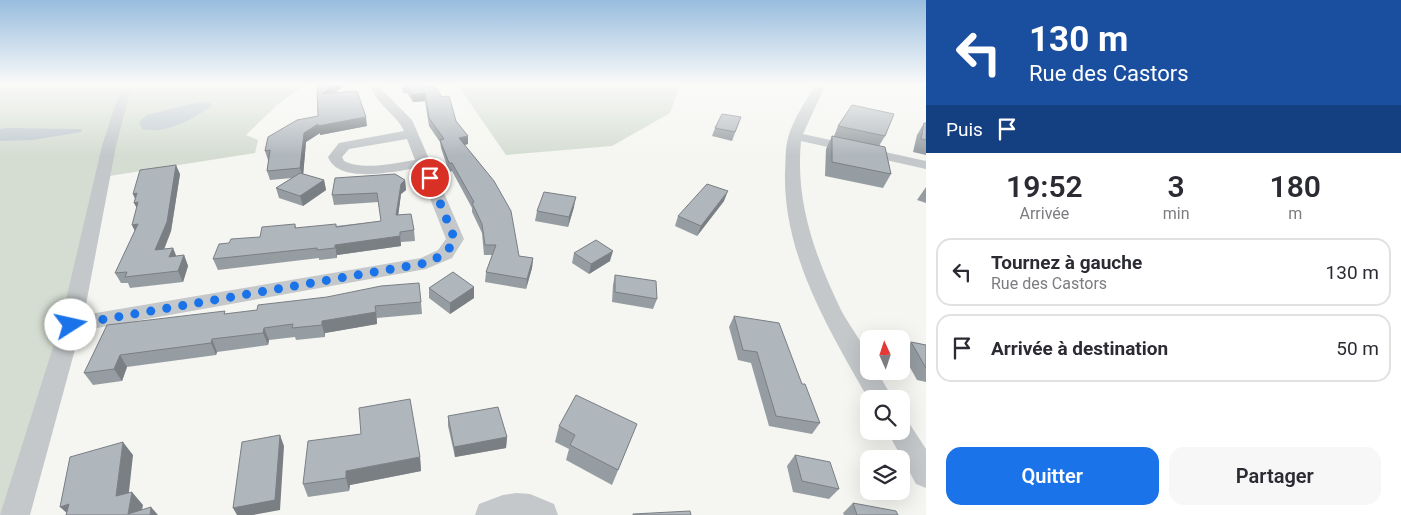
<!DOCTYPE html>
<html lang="fr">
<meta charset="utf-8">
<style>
:root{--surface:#fff;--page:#f7f7f7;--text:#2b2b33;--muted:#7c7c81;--line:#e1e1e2;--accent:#1a73e8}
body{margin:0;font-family:Roboto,sans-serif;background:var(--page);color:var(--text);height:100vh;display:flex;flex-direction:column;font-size:19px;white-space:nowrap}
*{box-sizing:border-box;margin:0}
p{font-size:16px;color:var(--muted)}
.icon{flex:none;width:28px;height:28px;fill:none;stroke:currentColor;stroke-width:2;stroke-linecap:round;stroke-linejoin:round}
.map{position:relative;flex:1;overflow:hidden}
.side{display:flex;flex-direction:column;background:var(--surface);width:475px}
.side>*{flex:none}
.top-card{background:#1a4fa0;color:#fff;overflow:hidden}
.needle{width:32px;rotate:357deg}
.tools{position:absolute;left:860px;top:330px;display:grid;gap:10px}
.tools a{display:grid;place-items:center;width:50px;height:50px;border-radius:10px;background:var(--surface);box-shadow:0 5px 20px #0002;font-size:25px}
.pin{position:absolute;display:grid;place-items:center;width:42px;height:42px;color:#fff;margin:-21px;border:2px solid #fff;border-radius:50%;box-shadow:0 1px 5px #0007}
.me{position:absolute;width:55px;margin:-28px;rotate:80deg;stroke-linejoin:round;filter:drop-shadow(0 0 4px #0008)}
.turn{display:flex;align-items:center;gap:18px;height:105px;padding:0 20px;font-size:22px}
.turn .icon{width:65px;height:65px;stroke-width:2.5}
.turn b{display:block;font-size:35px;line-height:42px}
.then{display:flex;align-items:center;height:48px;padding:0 20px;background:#0003;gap:10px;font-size:19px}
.eta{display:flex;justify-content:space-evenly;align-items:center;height:85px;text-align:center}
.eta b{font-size:30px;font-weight:600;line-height:35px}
.button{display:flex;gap:10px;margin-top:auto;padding:10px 20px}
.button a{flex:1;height:58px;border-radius:15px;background:var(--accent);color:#fff;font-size:20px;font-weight:600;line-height:58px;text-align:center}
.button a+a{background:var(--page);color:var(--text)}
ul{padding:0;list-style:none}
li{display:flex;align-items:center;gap:15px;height:68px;margin:0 10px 8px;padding:0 10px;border:2px solid var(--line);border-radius:15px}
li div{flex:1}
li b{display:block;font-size:19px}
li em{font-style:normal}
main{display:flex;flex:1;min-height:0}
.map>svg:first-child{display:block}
.green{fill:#d5ddd2}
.water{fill:#c0cad0}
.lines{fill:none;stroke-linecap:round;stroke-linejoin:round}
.minor{fill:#c4c8cb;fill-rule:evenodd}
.wall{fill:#969da2}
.shaded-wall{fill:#7a7f84}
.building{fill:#afb6bc;stroke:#7a7f84}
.route{stroke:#1a73e8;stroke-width:9;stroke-dasharray:0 16.2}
</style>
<main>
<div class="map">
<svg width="926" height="515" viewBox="0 0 926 515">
<rect width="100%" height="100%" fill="#f5f5f1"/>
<g class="green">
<polygon points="0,84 306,84 277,105 246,135 258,140 255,153 103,177 16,515 0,515"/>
<polygon points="457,84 680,84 670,113 612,146 506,155"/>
</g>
<g class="water">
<path d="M198,102H209L212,105C193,120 166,134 142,129L139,122L147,115Z"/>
<polygon points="7,128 75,129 82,129 81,132 33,140 0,141 0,129"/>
</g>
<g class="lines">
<g class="minor">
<path d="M122,84H132L116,146L84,315L421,258L438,250L446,239L418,168C395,171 339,185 328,157L339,143L404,131C397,114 373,103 371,84H381L382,90L412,120L464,239L452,258L426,269L80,331L30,515H0L60,325L102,146ZM407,139L415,160C394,163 364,171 344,161L342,157L349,149Z"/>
<path d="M816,84H826L803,134L926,161V169L801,141C795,202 815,256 841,310C849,325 861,340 868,356C870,360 869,367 869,371H877L893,399H869V400C829,330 783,255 785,172C786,161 785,148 788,138C793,119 806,101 816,84Z"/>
<polygon points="901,420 909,423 926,449 926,488 916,484 887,431 901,431"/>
<polygon points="516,493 530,494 554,504 558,515 475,515 479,504 503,495"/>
</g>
</g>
<g class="wall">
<polygon points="317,84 346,84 335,93 367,126 320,135 320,133 306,142 303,174 324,180 326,190 303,206 279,198 276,188 292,178 270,180 267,171 269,160 268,160 265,151 318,116"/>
<polygon points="401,84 428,84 456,121 468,144 465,145 519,256 533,258 532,268 526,289 485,282 486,272 492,255 484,255 482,233 472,212 472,208 452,171 449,172 441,148 440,142 429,126 425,101 413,102 407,93 403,93"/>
<polygon points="741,117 732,141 712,136 715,128"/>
<polygon points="924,123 926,123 926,155 913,152 917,135"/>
<polygon points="838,126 885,136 879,146 891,174 883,188 825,176 826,149 832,136 834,136"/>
<polygon points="180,174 171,231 164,249 173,248 176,256 184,255 188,266 183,282 130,288 128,283 121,283 115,273 135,231 132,225 137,207 134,203 135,199 133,194"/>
<polygon points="405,180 406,190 401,194 398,215 414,230 415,241 401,242 401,246 337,255 337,258 319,260 319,258 218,270 213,259 229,243 260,237 295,224 296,228 336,226 381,221 379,202 334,205 332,195"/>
<polygon points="926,187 926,203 917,200"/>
<polygon points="724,201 697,236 675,226 678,216"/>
<polygon points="574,207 568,227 535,221 537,211"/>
<polygon points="574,253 610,261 589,274 572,263"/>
<polygon points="615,275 657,299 653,309 612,302 613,285"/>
<polygon points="474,287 474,298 450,314 429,298 429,288"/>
<polygon points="421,302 422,314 377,318 377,324 325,333 325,337 296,340 295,337 269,340 268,345 217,352 216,355 127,367 122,381 93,385 84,373 107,325 226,314"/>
<polygon points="734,316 802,384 820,423 812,434 769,426 751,363 738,360 729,327"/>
<polygon points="911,342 926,345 926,382 917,380 902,353"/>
<polygon points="448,416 507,437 506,448 455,457 448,426"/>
<polygon points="559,426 631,439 612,485 566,460 569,449 555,442"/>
<polygon points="795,455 839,489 829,499 793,492 787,466"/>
<polygon points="420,457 421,471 350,485 349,491 308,497 303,484"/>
<polygon points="853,503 898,515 844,515 843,513"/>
</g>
<g class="shaded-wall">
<polygon points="335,84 346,84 323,102 322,94"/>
<polygon points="425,93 425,101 413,102 412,95"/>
<polygon points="366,117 367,126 320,135 320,133 306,142 303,177 300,168 304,133 318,124"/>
<polygon points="468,136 468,144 459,146 459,138"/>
<polygon points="176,165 180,174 171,231 160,260 155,250"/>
<polygon points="324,180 326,190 303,206 300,196"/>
<polygon points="405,180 406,190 401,194 397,225 396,215 401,184"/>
<polygon points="728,191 724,201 697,236 701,226"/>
<polygon points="137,193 139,212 134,203 137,202 133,194"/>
<polygon points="576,197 574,207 568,227 569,217"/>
<polygon points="138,224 137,235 132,225"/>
<polygon points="400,236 401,246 337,255 337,258 335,245"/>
<polygon points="173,248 177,258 169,257"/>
<polygon points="613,251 610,261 589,274 591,264"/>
<polygon points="184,255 188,266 183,282 178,271"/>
<polygon points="533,258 532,268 526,289 527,279"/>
<polygon points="474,287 474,298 450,314 450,303"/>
<polygon points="376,312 377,324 325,333 325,337 322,325 322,321"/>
<polygon points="264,328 269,340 268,345 263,333"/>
<polygon points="212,339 217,352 216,355 211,343"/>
<polygon points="120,355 127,367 122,381 114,369"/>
<polygon points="280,435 284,446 280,510 253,515 237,515 233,508"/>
<polygon points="507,437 506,448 455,457 454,447"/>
<polygon points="123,442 133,455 127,510 116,496"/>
<polygon points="420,457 421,471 350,485 349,491 346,478 346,471"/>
<polygon points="132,492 143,505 141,515 128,514"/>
<polygon points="69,504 69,515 60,507"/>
<polygon points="151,507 158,515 150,515"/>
</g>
<g class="building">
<polygon points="317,84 335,84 322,94 357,91 366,117 318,126 318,124 304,133 300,168 267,171 270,150 265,151 268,137 297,120 318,116"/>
<polygon points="402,84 428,84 430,88 435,87 442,97 449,96 456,121 468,136 459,138 494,181 511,211 519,256 533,258 527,279 486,272 496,245 485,245 482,224 472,203 474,202 452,163 449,163 440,140 444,139 429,118 425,93 412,95 407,85 402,86"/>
<polygon points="852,105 894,114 885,136 838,126"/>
<polygon points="722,114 741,117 735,132 715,128"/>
<polygon points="924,123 926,123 926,140 921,139"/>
<polygon points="832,136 885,147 891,174 832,162"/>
<polygon points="176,165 167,222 155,250 173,248 169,257 184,255 178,271 125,277 127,272 115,273 138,224 132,225 138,202 134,203 137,193 133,194 140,170"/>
<polygon points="300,173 324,180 300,196 276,188"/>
<polygon points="395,174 405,180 401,184 396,215 411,214 414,230 400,232 400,236 335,245 335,248 317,250 317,248 213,259 219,244 229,243 231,239 260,237 262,227 295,224 295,228 336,224 336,227 381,221 377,193 332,195 335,178"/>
<polygon points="707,184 728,191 701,226 678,216"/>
<polygon points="544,192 576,197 569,217 537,211"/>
<polygon points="596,240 613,251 591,264 574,253"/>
<polygon points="453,272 474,287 450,303 429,288"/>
<polygon points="615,275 656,281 657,299 615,292"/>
<polygon points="419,283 421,302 375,306 376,312 322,321 322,325 292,328 293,324 264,328 263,333 212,339 211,343 120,355 114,369 84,373 107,325 225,311 224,314 257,310 258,305 327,297 381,286"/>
<polygon points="734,316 779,323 802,384 805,384 820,423 776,416 757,352 743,350"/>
<polygon points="911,342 926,345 926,368"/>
<polygon points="576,395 637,424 618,470 570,445 575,435 559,426"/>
<polygon points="410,399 420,457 346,471 346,478 303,484 308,441 361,434 359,408"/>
<polygon points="498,407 507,437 454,447 448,416"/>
<polygon points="280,435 275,500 233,508 242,442"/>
<polygon points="123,442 116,496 132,492 128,514 151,507 150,515 66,515 69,504 60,507 70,457"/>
<polygon points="795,455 830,462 839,489 802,481"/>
<polygon points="853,503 896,511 898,515 857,515"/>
<polygon points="690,511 691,515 633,515 633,514"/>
</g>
<linearGradient id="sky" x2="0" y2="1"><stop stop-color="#98bdde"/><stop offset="0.54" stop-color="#fafaf9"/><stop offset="1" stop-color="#fafaf9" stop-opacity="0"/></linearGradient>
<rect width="926" height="156" fill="url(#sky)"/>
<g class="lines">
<polyline class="route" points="71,325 426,263 445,254 455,240 430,178"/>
</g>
</svg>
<div class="tools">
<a><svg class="needle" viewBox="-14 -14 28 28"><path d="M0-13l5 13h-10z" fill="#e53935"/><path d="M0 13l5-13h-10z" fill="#7c7c81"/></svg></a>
<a><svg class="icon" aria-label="search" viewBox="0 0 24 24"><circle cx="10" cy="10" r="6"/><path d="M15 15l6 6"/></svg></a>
<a><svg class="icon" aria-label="layers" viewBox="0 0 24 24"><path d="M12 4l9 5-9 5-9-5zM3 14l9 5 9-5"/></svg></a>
</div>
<div class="pin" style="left:430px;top:178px;background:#d93025"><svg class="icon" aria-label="arrive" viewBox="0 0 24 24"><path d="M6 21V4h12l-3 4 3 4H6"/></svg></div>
<svg class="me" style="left:71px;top:325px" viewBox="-20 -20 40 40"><circle r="19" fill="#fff"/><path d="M0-13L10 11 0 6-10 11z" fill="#1a73e8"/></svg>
</div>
<section class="side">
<div class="top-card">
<div class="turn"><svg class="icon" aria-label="left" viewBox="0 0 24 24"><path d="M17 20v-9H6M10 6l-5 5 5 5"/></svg><div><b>130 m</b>Rue des Castors</div></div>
<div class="then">Puis<svg class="icon" aria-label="arrive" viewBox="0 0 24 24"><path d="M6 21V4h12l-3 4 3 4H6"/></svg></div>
</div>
<div class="eta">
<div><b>19:52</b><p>Arrivée</p></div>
<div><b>3</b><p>min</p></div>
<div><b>180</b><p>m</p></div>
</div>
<ul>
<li><svg class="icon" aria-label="left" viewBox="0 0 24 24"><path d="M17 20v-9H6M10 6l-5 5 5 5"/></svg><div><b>Tournez à gauche</b><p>Rue des Castors</p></div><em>130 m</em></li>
<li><svg class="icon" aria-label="arrive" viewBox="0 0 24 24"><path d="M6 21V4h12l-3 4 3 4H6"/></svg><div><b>Arrivée à destination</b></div><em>50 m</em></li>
</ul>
<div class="button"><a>Quitter</a><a>Partager</a></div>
</section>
</main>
